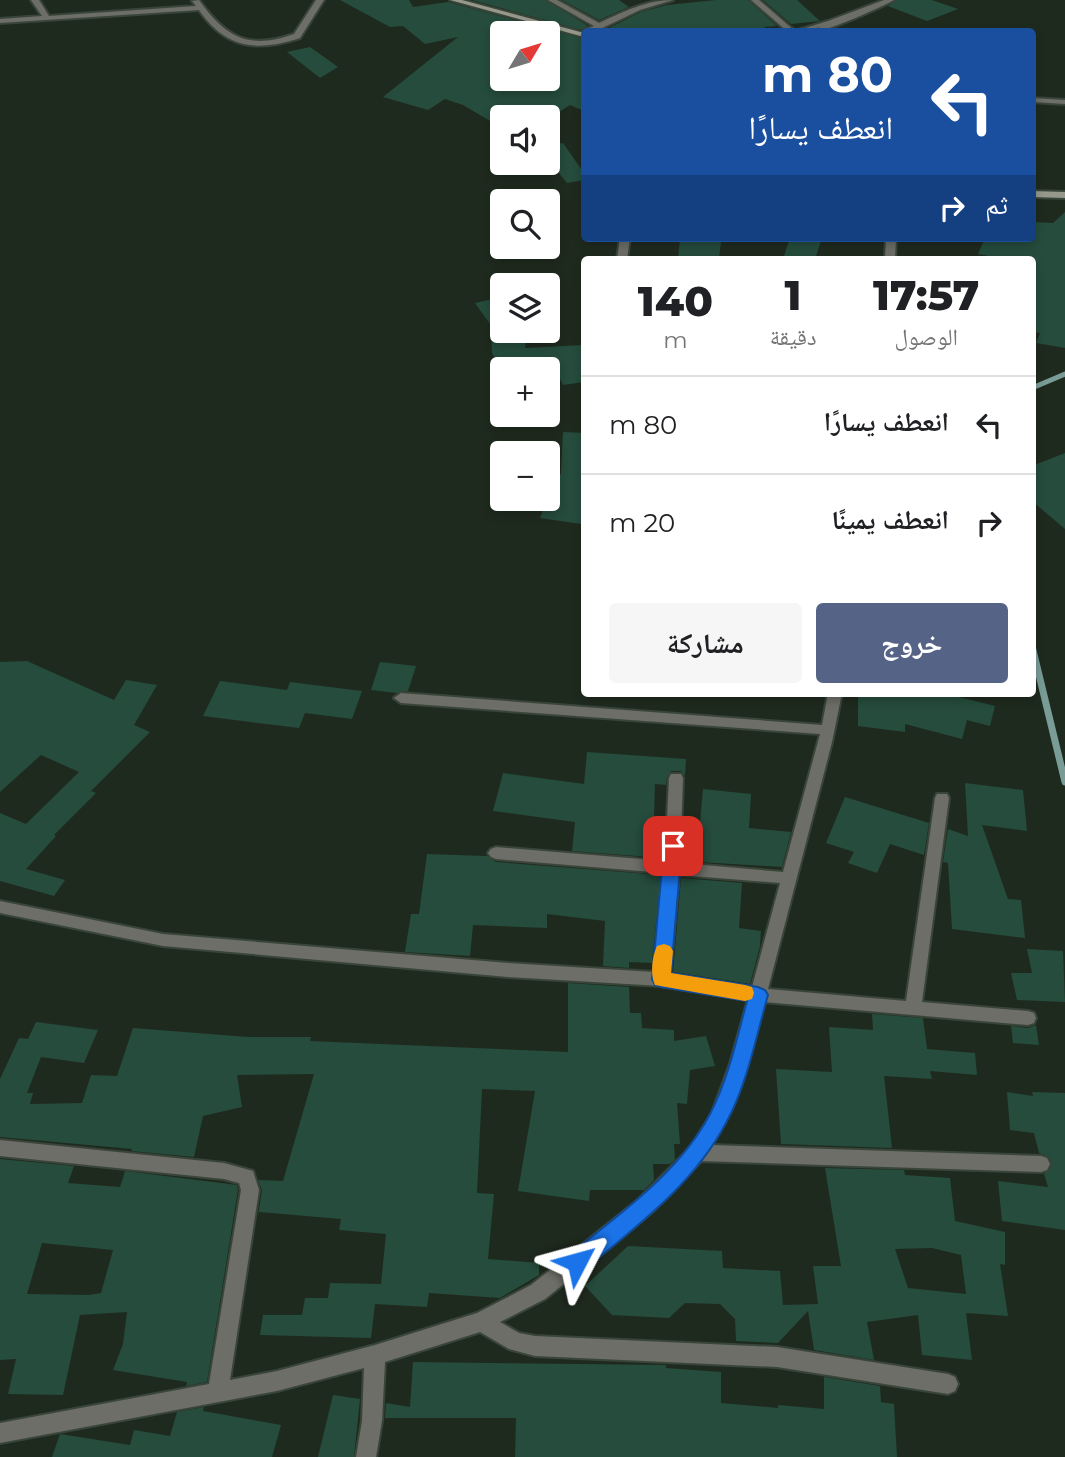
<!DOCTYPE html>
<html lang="ar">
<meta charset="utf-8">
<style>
:root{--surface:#fff;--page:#f6f6f6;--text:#202124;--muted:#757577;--line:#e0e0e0;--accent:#556486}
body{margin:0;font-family:Montserrat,"Noto Naskh Arabic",sans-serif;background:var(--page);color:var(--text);direction:rtl;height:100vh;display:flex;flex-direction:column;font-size:26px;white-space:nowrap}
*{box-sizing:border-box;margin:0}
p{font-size:23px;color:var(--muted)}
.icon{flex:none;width:38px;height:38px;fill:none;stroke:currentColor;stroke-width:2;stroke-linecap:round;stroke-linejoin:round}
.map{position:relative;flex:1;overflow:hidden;direction:ltr}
.sheet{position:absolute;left:581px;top:256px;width:455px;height:441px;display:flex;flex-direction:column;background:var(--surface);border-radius:7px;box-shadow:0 4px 10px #0003;direction:rtl}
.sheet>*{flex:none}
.hud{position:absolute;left:581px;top:28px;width:455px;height:214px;border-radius:7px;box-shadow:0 4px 10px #0003;direction:rtl;background:#1a4fa0;color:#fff;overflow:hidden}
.needle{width:46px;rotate:52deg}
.buttons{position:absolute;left:490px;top:21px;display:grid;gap:14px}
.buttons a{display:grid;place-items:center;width:70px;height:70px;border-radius:7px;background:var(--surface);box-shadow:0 4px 10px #0003;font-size:35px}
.pin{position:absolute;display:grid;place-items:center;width:60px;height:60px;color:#fff;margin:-30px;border-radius:14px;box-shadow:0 4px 10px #0006}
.me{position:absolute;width:77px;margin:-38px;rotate:51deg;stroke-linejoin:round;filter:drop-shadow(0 0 5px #0008)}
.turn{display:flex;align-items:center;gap:24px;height:147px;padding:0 28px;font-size:32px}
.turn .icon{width:91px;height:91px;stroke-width:2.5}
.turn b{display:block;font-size:49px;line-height:60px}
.then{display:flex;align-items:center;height:66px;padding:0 28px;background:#0003;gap:14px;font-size:26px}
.eta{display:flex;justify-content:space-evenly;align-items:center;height:119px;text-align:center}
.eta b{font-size:42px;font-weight:800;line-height:49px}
.button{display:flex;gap:14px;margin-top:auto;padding:14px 28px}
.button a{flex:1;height:80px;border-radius:7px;background:var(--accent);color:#fff;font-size:28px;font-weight:800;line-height:80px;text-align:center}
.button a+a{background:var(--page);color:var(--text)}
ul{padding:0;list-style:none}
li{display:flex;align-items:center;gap:21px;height:98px;padding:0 28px;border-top:2px solid var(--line)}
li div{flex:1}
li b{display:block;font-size:26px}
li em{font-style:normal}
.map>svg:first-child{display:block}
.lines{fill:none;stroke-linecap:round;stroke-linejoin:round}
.stream-far1{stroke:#799c97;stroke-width:5}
.stream{stroke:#799c97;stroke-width:7}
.building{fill:#254c3d;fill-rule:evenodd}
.minor-casing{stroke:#3a4539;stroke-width:4}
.tertiary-casing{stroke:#3a4539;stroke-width:4}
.secondary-casing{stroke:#3a4539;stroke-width:4}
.minor{fill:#6d6e67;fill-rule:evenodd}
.tertiary{fill:#6d6e67;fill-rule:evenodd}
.secondary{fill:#95988b;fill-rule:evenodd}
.route{fill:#1a73e8;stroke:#114b97;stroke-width:2}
.slow{fill:#f59e0b}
</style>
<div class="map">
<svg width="1065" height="1457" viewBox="0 0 1065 1457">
<rect width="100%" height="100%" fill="#1f2a1e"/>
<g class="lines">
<polyline class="stream-far1" points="1032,388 1065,374"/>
<polyline class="stream" points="1032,646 1065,782"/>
</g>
<g class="building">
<path d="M340,0H409L413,7L448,2L584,39V111L570,105L551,117H502V128L463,105L445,99L428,110L383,97L458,37L425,44L403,26L390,27ZM548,32V83L524,79H502V33Z"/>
<polygon points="472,0 546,0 588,26 581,30"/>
<polygon points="562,0 619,0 629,7 599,20"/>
<polygon points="716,0 748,0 777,26 764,27 772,32 601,32 641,12 667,5"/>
<polygon points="763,0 797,0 820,21 791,24"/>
<polygon points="896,0 932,0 958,9 927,21 888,6"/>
<polygon points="310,47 338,67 320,78 287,52"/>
<polygon points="563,143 584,173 584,180 567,183 548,160 548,145"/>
<polygon points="1065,212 1065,348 1036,343 1040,333 1032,332 1032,259 1003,259 978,254 985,238 1032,238 1032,222 1053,223"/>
<polygon points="680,238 721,242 719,259 678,259"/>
<polygon points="790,238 822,238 815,259 783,259"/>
<polygon points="502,297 502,331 522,331 526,339 525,348 584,345 584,382 563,385 555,368 501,369 492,353 491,331 495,331 475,303"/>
<polygon points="563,432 584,433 584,514 581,524 540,518 550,492 548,476 561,474"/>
<polygon points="1065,453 1065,529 1032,501 1032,466"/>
<polygon points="27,661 114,700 126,680 157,685 134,725 150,732 91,791 96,793 54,835 56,836 26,869 65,880 54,896 0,881 0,813 26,824 79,772 41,755 0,792 0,662"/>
<polygon points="380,662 416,666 408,691 397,693 371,690"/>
<polygon points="220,681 287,690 290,682 362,691 352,719 305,713 299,728 203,716"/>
<polygon points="858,693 943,693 995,706 990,726 967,720 962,739 905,724 905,732 858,726"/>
<polygon points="587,752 686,759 685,776 681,771 671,771 667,777 666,785 655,784 654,819 664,820 663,858 572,851 575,822 493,811 503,773 584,784"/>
<polygon points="965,783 1023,790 1027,831 982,825 1008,899 1021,900 1025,938 952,929 948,863 943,862 948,829 968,836"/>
<polygon points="703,789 751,794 749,828 791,832 782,867 683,861 684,822 700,823"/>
<polygon points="845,797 929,823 924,855 890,844 877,873 848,863 854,852 826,843"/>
<polygon points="427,854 487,856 496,862 661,875 652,963 629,962 629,968 603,966 605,921 547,914 547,928 473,925 470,956 405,952 411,914 419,914"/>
<polygon points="681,878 742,883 739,928 761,931 760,946 750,984 673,972"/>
<polygon points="1027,949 1063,951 1065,1002 1017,1000 1011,973 1032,973"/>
<polygon points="568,983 629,987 630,1013 641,1013 642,1028 674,1030 674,1041 706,1036 715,1066 690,1070 687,1104 677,1103 680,1144 674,1144 675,1160 670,1164 653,1164 654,1180 644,1190 590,1190 589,1201 518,1191 535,1091 482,1089 477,1193 494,1194 488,1259 539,1263 539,1275 500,1298 429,1293 427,1307 375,1304 371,1338 260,1335 263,1315 302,1315 305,1298 328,1298 330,1283 381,1284 386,1234 339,1230 341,1219 259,1212 258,1216 262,1190 258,1180 283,1181 314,1074 237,1075 242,1107 203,1116 194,1157 131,1151 132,1149 0,1137 0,1079 19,1038 28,1039 36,1022 98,1030 84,1063 41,1057 27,1093 33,1093 30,1104 82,1103 91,1075 117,1076 133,1028 248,1037 311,1037 310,1041 568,1052"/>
<polygon points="872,1014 923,1018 927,1049 975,1053 977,1075 930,1071 932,1079 884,1076 892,1148 781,1144 776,1069 832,1072 829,1027 873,1030"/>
<polygon points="1036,1025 1039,1045 1013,1043 1011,1026 1028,1028"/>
<polygon points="1007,1092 1033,1096 1032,1092 1065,1093 1065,1230 1002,1221 998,1181 1048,1187 1044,1174 1052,1165 1049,1157 1039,1153 1034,1133 1010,1130"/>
<path d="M0,1159L74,1166L68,1183L120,1187L125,1171L237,1185L238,1190L207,1382L186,1386L187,1382L113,1370L123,1344L127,1312L80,1315L63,1395L8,1394L16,1359L0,1360ZM42,1243L113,1250L101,1293L89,1295L27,1294Z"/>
<path d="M825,1168L904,1170L905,1175L950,1178L955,1221L1005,1232V1265L1000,1264L1008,1316L966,1313L972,1360L922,1355L918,1315L867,1322L874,1360L814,1350L808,1311L778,1343L736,1341L735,1319L720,1304L685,1303L669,1318L612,1315L585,1286L628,1246L722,1251L723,1268L780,1271L783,1305L818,1304L813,1266H841ZM932,1248L961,1255L966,1294L908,1288L895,1249Z"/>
<polygon points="413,1362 666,1365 666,1368 721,1372 721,1403 778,1408 778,1405 824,1409 824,1377 880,1386 881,1402 894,1404 897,1457 515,1457 516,1418 385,1418 386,1403 410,1407"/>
<polygon points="333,1395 360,1399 354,1457 318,1457"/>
<polygon points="204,1407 203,1411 281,1425 272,1457 52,1457 60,1434 130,1445 134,1430 170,1436 177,1412"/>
</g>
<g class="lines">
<defs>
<g id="minor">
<path d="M31,0H39L49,16L196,6L192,1L199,0C226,38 249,50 294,34L316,0H324L300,38C257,52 226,49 199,10L0,23V19L42,16Z"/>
<path d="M548,0H557L599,23C623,12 646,0 673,0L640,10L594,32H584V34V30L594,26Z"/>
<polygon points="751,0 759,0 796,32 788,32"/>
<polygon points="1032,98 1065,100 1065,104 1032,102"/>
<polygon points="620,238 630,238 627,259 617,259"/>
<polygon points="886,238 896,238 895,259 885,259"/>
<path d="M401,693L822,725L828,693H842L832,742L768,989L906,1001L935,798L937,794H947L949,798L922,1002L1028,1011L1034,1013L1036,1018L1034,1023L1028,1025L764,1002C751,1052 738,1101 711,1145L1041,1156L1047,1158L1050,1164L1047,1170L1041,1172L701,1161L652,1212L603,1253L545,1299L500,1322L519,1333L535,1336L777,1347L948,1374L955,1377L958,1384L955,1391L948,1394L777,1367L535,1356L509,1349L480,1332L385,1362L382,1421L376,1457H356L362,1421L364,1368L277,1391L0,1443V1423L209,1384L241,1190L239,1183L224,1179L0,1156V1140L224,1163L253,1171L259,1190L230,1380L277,1371L375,1345L477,1313L531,1285L638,1200L691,1147L712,1113L730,1064L748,1000L661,986L508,977L163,946L0,913V901L163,934L508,963L654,972L664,873L496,859L491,857L488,853L491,849L496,847L665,861L669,778L671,774H681L683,778L680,863L783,872L820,734L401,703L394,698ZM679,875L780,883L752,987L670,974Z"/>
</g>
<path id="tertiary" d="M884,0H894C882,7 825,32 814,32L819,27L805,32H792L828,21Z"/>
<g id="secondary">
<polygon points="450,0 462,0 584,33 584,37"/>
<polygon points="1032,191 1065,192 1065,198 1032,197"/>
</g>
</defs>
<use href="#minor" class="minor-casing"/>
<use href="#tertiary" class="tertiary-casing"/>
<use href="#secondary" class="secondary-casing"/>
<use href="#minor" class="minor"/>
<use href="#tertiary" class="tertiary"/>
<use href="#secondary" class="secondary"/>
</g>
<path class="route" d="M673,840L679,841L682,846L671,973L758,987L765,990L768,995C756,1037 747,1085 726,1123C694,1184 636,1227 584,1270L577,1273L569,1270L566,1262L569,1255C619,1214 679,1173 710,1114C728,1080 737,1038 747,1001L661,987L655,985L652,979L664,846L667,841Z"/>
<path class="slow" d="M664,944L670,946L673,951L671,973L745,985L752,987L754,993L752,999L745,1001L655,985C650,975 652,956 657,946Z"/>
</svg>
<div class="buttons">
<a><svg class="needle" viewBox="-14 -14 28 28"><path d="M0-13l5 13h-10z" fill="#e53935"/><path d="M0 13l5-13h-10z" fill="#757577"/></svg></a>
<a><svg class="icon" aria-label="sound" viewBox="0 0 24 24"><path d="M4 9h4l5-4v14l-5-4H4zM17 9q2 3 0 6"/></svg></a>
<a><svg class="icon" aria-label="search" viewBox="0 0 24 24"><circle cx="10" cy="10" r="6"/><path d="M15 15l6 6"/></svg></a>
<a><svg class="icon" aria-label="layers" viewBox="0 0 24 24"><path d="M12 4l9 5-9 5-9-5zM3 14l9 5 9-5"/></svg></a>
<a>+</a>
<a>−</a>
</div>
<div class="pin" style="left:673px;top:846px;background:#d93025"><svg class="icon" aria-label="arrive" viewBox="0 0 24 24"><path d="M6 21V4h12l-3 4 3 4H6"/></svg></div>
<svg class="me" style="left:577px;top:1262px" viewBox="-20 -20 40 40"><path d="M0-17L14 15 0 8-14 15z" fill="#1a73e8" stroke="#fff" stroke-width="4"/></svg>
<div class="hud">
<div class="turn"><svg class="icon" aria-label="left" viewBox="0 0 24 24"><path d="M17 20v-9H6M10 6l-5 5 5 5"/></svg><div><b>80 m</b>انعطف يسارًا</div></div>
<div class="then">ثم<svg class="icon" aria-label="right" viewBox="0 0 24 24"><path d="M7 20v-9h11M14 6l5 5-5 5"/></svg></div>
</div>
<section class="sheet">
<div class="eta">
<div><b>17:57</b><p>الوصول</p></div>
<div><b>1</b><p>دقيقة</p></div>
<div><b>140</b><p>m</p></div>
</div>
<ul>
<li><svg class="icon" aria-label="left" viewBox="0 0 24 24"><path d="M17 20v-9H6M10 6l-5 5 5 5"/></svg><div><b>انعطف يسارًا</b></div><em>80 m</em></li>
<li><svg class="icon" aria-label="right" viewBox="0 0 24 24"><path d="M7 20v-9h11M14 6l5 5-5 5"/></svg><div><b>انعطف يمينًا</b></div><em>20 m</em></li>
</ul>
<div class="button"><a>خروج</a><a>مشاركة</a></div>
</section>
</div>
